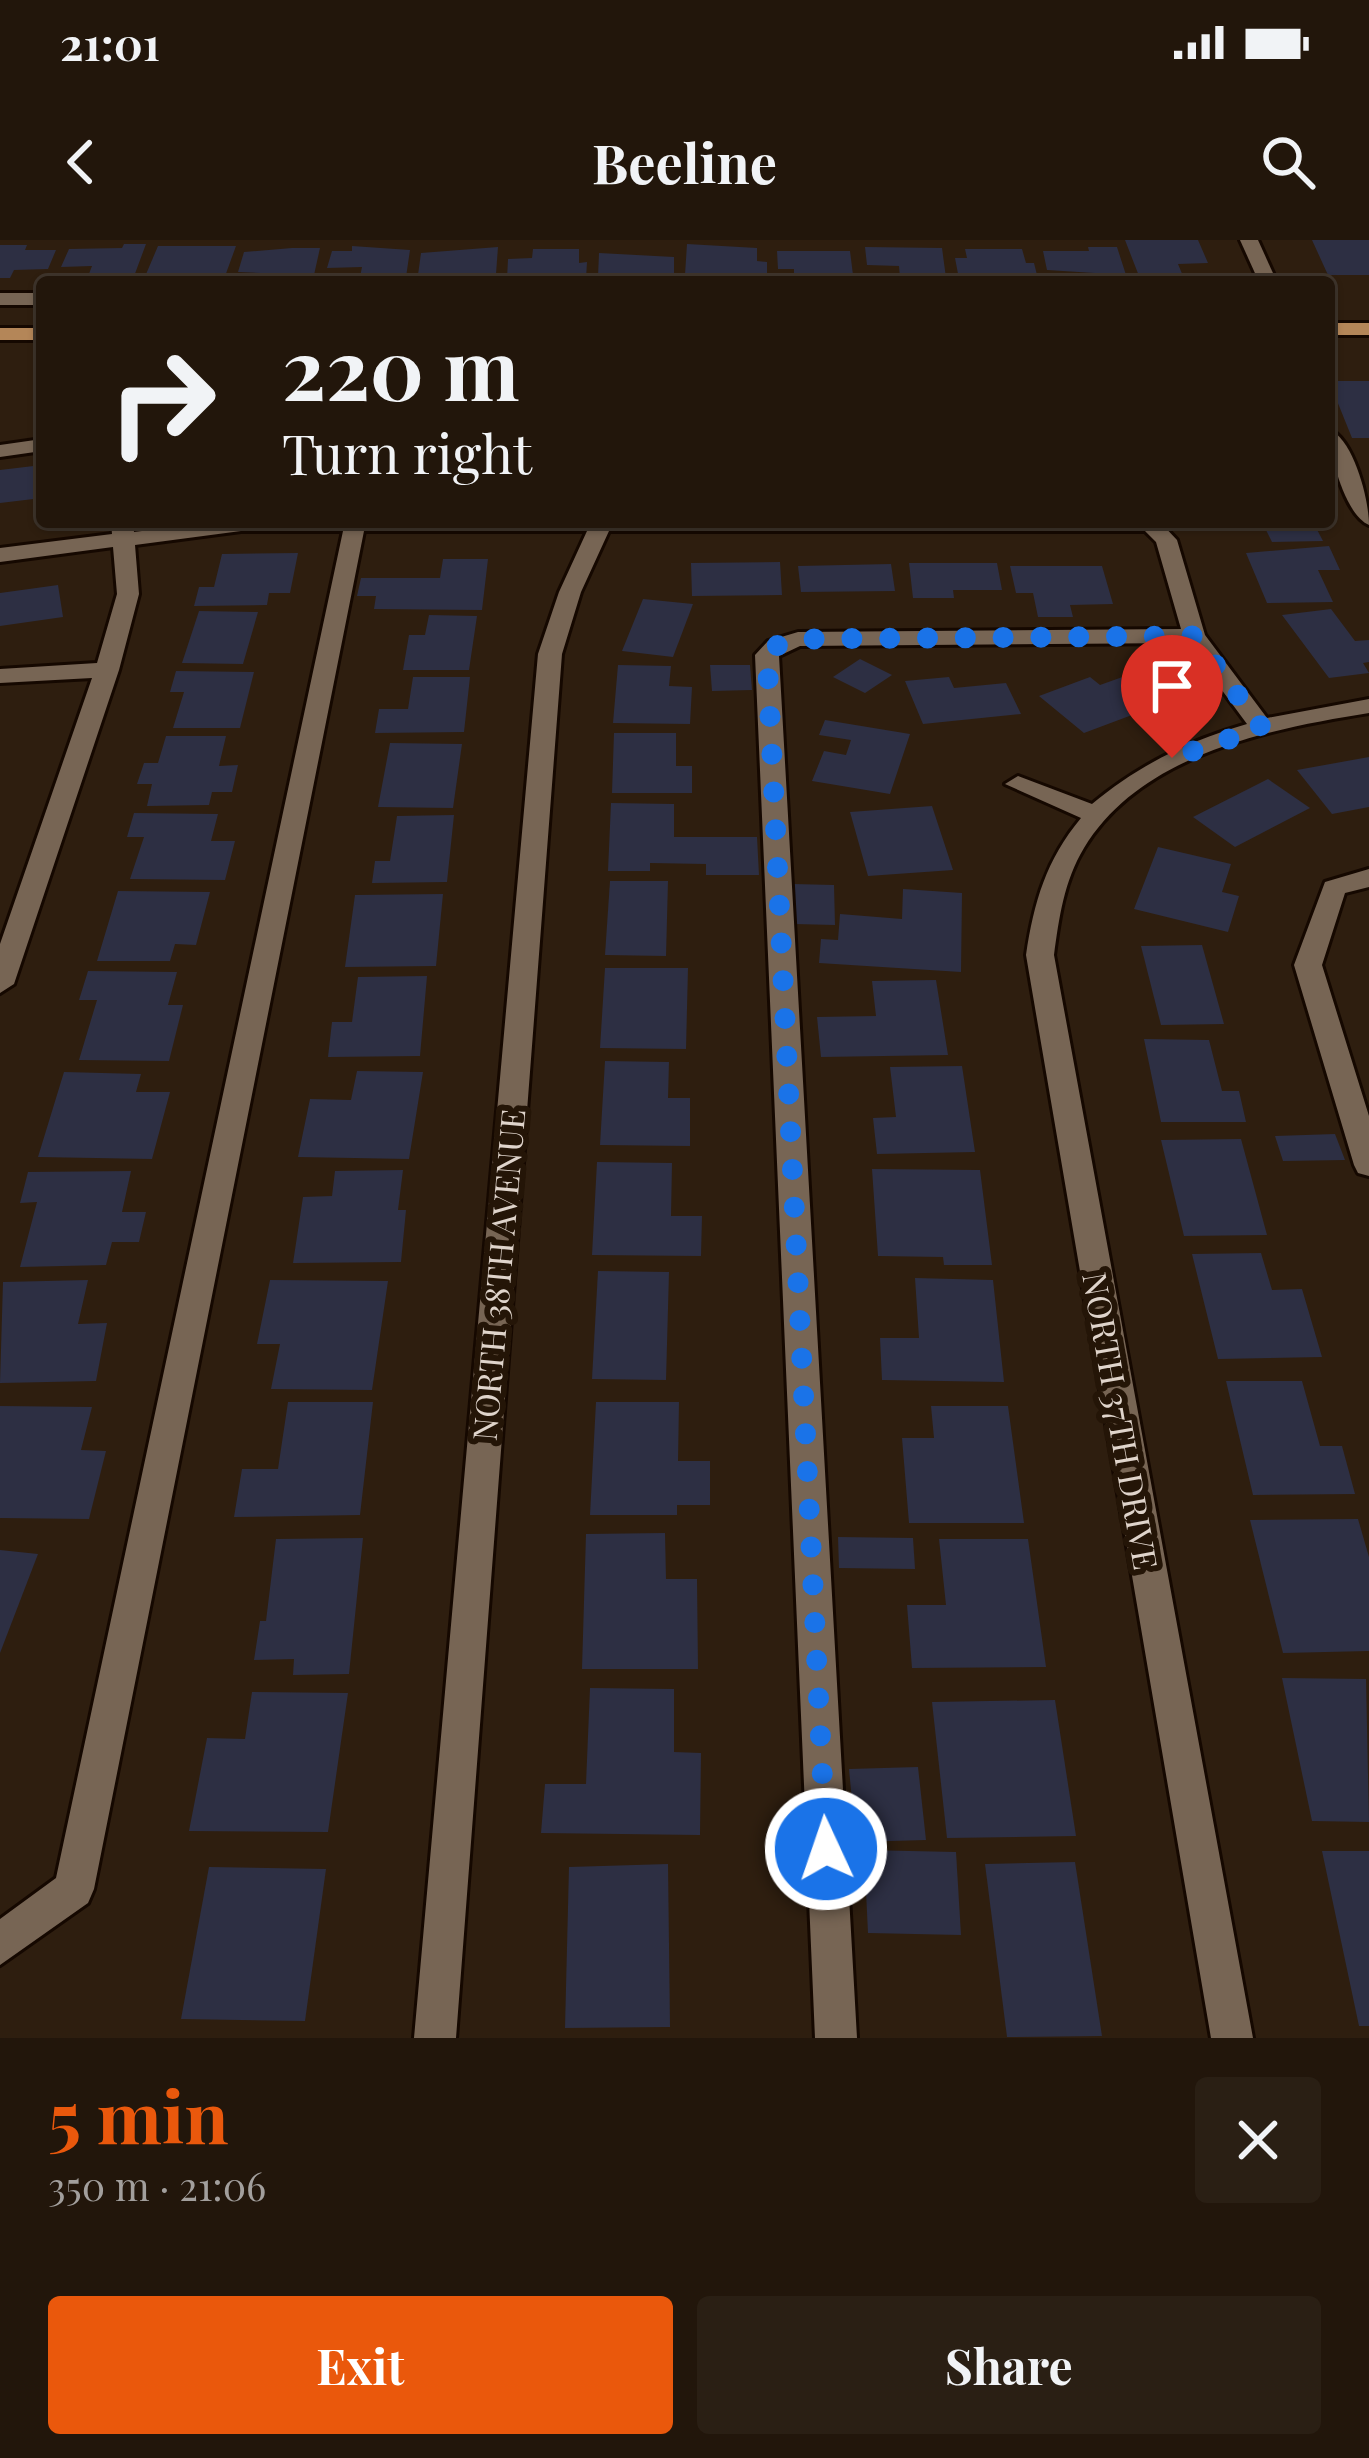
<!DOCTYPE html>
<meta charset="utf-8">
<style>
:root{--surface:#22160b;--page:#2a1f14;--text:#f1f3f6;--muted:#a29f9d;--line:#3f352c;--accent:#ea580c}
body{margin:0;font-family:"Playfair Display",serif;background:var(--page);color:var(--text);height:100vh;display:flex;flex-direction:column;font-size:45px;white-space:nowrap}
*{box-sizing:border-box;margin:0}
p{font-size:39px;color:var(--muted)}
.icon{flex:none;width:66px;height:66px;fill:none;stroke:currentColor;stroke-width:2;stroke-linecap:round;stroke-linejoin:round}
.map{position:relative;height:1798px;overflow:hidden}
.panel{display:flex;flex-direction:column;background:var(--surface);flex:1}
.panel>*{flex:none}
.hud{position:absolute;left:36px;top:36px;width:1299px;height:252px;border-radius:12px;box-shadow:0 3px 9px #0004,0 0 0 3px var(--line);background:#22160b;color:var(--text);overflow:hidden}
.pin{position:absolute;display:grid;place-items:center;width:102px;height:102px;color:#fff;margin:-123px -51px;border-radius:50% 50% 50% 0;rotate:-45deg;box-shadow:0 0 12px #0007}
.pin .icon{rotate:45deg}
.me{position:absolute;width:132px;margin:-66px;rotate:357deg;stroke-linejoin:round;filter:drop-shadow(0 0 9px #0008)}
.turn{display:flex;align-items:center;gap:42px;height:252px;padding:0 48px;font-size:54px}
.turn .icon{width:156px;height:156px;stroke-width:2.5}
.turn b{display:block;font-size:84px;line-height:102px}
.round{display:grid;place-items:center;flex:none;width:126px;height:126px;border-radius:12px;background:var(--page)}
.summary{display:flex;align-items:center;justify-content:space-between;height:204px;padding:0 48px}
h1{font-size:72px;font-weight:700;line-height:90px;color:var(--accent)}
.cta{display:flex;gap:24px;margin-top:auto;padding:24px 48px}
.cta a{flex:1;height:138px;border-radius:12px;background:var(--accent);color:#fff;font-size:48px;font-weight:700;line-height:138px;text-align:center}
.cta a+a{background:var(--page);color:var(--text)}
.status{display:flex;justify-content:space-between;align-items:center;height:84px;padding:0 60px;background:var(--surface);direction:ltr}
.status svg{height:33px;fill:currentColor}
header{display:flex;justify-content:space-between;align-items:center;height:156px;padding:0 48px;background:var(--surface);font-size:54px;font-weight:700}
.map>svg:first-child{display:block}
.building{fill:#2d2f43}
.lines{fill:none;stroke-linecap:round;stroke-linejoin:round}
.minor-casing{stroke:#150800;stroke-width:6}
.major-casing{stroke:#150800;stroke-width:6}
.minor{fill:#776554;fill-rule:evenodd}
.major{fill:#b48658;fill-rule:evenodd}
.route{stroke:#1a73e8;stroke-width:21;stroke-dasharray:0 37.8}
.labels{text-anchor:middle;stroke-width:12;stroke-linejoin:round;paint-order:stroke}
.street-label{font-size:33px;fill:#dfd4cb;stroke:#241507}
</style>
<div class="status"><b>21:01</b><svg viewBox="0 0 49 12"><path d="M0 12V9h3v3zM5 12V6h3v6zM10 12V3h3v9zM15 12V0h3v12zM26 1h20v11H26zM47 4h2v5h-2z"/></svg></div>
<header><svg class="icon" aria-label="back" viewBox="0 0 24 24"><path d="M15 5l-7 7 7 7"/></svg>Beeline<svg class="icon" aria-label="search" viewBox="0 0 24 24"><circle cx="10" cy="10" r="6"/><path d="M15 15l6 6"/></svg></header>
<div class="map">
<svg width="1369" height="1798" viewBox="0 0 1369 1798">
<rect width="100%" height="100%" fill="#2e1e0f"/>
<g class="building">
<polygon points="1125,0 1198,0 1208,23 1178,24 1183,36 1139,36"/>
<polygon points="1312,0 1369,0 1369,35 1328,35"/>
<polygon points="124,4 146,4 133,39 87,39 92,26 61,27 69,9 122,8"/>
<polygon points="687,4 757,8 757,21 767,22 767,36 685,35"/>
<polygon points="0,5 27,5 25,10 56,10 48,29 14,30 10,38 0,38"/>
<polygon points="158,6 236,6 224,39 144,39"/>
<polygon points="352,6 410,10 406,37 360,37 362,27 327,28 332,11 352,11"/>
<polygon points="498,7 496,34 418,35 421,13"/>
<polygon points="865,7 942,8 946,38 900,38 899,26 867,25"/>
<polygon points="1088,7 1117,7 1126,35 1047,30 1043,11 1089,11"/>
<polygon points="292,8 320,8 314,35 238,32 244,12"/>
<polygon points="533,9 579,9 579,23 587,22 586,39 507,39 508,19 532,18"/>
<polygon points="965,9 1022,9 1026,23 1034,23 1038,39 959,39 955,18 967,18"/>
<polygon points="777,11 850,11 853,35 794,35 794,29 778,29"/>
<polygon points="599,13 674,17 674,36 598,37"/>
<polygon points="1329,141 1369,141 1369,198 1352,198"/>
<polygon points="42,225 42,258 0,263 0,230"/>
<polygon points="1262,282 1313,282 1323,301 1272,302"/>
<polygon points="1329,306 1340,330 1318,330 1333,362 1267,363 1246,313"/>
<polygon points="298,313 290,353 269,353 267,365 194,366 199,347 214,347 222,314"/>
<polygon points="443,319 488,319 482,370 374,369 376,356 357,356 361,338 440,338"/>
<polygon points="780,322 782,355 692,356 691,323"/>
<polygon points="909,323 997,323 1002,350 953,350 954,358 913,358"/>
<polygon points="891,324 895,351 801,352 798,326"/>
<polygon points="1010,326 1102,326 1113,364 1070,365 1073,377 1038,377 1033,353 1016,353"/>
<polygon points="58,345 63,377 0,386 0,353"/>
<polygon points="643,359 693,364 673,417 622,411"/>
<polygon points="1331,369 1355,401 1369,400 1369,422 1363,423 1369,433 1329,438 1282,375"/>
<polygon points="199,371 258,372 243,424 182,423"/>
<polygon points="429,375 477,376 469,430 403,430 409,395 425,395"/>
<polygon points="860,419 892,435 865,453 833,437"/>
<polygon points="618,425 671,426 669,446 692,447 690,484 613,483"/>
<polygon points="710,425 750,425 752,450 712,451"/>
<polygon points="176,431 254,432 240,488 173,488 184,452 170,452"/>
<polygon points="1128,435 1164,463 1084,493 1039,456 1090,437 1100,445"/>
<polygon points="413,437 470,437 464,492 375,493 379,469 408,469"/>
<polygon points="949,437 954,448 1006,443 1021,474 923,484 905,441"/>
<polygon points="825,480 910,494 890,554 812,541 824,511 846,515 851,500 819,495"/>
<polygon points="614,493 676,493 676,526 692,526 692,553 612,553"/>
<polygon points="166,496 226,496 219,526 238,525 232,552 212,552 209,565 147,566 152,544 137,544 144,523 158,523"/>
<polygon points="390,503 462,504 453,568 378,567"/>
<polygon points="1369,517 1369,567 1332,574 1297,530"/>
<polygon points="1268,539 1310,568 1235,607 1193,577"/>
<polygon points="611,563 674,564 674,597 757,597 759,635 706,635 706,624 650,623 650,631 608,631"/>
<polygon points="932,566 953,630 868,636 850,572"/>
<polygon points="134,573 218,574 211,601 235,601 225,640 130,639 144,597 127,597"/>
<polygon points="454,575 447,642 372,643 375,621 390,621 397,576"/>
<polygon points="1158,607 1231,624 1222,652 1239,656 1228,692 1134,669"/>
<polygon points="610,641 668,641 666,716 605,715"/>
<polygon points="793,644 834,645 835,685 794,684"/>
<polygon points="903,649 962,653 961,732 819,723 821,699 838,700 840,674 902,679"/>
<polygon points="118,651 210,652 196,705 175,704 170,721 97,721"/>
<polygon points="443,654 436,726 345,727 355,655"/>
<polygon points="1202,705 1224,784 1161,785 1141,706"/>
<polygon points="605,728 688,728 686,809 600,808"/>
<polygon points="88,731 177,732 168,765 183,765 169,821 79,820 97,760 79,760"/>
<polygon points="427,736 420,816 328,817 332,782 352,782 358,737"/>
<polygon points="936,740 948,815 821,817 817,777 876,776 872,741"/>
<polygon points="1144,799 1209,800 1222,851 1239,851 1246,882 1161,882"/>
<polygon points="605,821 669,822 668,858 690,858 690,906 600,905"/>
<polygon points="962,826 975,912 877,914 873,878 896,877 890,827"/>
<polygon points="357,831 423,832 409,919 298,917 310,859 351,860"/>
<polygon points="64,832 141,834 136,852 170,852 152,919 38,917"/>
<polygon points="1335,894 1345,920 1283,921 1275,896"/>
<polygon points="1241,899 1267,995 1184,996 1161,900"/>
<polygon points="597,922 672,923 671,976 702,976 701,1016 592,1015"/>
<polygon points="872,929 980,930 992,1025 944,1025 943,1017 878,1016"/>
<polygon points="403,930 398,970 406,970 401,1022 293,1023 303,957 332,956 335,931"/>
<polygon points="131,931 122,972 146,972 139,1002 112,1002 106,1025 20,1027 37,962 20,963 28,932"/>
<polygon points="1261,1013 1272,1050 1302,1049 1322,1117 1218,1119 1192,1014"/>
<polygon points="598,1031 669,1032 666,1140 592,1139"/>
<polygon points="915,1038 993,1040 1004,1142 882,1140 880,1098 919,1098"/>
<polygon points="88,1040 78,1084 107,1083 96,1141 0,1143 3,1042"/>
<polygon points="270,1040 388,1041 372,1150 271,1149 280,1104 257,1104"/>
<polygon points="1226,1141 1302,1141 1320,1206 1342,1206 1355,1254 1253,1255"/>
<polygon points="288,1162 373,1162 360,1275 234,1277 242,1229 278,1229"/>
<polygon points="596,1162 679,1162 678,1221 710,1221 710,1265 677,1265 677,1275 590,1275"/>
<polygon points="0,1166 92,1167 81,1210 106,1211 89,1279 0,1278"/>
<polygon points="931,1166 1008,1166 1024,1283 909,1283 902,1198 934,1198"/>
<polygon points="1358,1279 1369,1317 1369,1411 1283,1413 1250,1280"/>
<polygon points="665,1293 666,1339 697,1339 698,1429 582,1429 586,1294"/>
<polygon points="838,1297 913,1298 915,1329 839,1328"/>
<polygon points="363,1298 349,1434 293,1435 294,1419 254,1420 260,1381 266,1381 276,1299"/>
<polygon points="939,1299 1028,1299 1046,1427 912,1428 907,1365 946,1365"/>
<polygon points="0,1310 38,1314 0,1413"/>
<polygon points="1282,1438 1366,1439 1369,1582 1312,1581"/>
<polygon points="590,1448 674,1449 674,1512 701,1513 700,1595 541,1593 545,1544 586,1544"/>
<polygon points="252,1452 348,1453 328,1592 189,1591 207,1498 245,1499"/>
<polygon points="1055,1460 1076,1596 947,1598 932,1462"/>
<polygon points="918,1527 926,1600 856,1602 849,1529"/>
<polygon points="864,1610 956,1612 961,1695 868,1693"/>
<polygon points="1322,1611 1369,1611 1369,1786 1359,1786"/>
<polygon points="1075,1622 1102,1796 1007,1797 985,1624"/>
<polygon points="668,1624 670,1787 565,1788 569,1627"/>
<polygon points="209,1627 326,1629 305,1781 181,1779"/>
</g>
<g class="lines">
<defs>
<g id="minor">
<polygon points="1240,0 1258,0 1277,42 1259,42"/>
<rect x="0" y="53" width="42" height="12"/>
<path d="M1329,189C1354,200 1369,260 1369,285C1345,275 1329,214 1329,189Z"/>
<polygon points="42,199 42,211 0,217 0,205"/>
<path d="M111,282H133L134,292L213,282H1160L1177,300L1205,395L1267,478L1369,459V473C1269,489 1141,514 1084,608C1064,641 1059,678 1054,715L1253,1798H1211L1026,715C1034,662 1046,620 1081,578L1005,544L1018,536L1092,564C1139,525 1188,501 1247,484L1187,403L800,406L779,416L857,1798H815L755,415L768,401L798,392L1181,389L1156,302L1145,291H609L581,352L562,414L456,1798H414L538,414L559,352L587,291H364L94,1649L88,1663L0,1725V1679L56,1638L343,291H241L135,305L139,354L119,430L14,744L0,753V704L92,438L0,443V429L97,423L117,354L113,307L0,322V308L112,294Z"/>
<polygon points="1369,629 1369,647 1345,653 1322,725 1369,876 1369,936 1358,933 1354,925 1294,725 1325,642"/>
</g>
<g id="major">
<rect x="1329" y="83" width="40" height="12"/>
<rect x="0" y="88" width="42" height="12"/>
</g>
</defs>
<use href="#minor" class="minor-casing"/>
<use href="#major" class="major-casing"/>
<use href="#minor" class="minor"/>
<use href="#major" class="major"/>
</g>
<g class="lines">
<polyline class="route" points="826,1609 767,415 776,406 798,399 1194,396 1262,488 1172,518"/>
</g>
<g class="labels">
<g class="street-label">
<text transform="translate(499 1035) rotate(-85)" y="12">NORTH 38TH AVENUE</text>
<text transform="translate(1120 1181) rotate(80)" y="12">NORTH 37TH DRIVE</text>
</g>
</g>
</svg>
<div class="pin" style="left:1172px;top:518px;background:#d93025"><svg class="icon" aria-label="arrive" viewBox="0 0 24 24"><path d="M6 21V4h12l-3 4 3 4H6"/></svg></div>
<svg class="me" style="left:826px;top:1609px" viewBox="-20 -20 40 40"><circle r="17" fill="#1a73e8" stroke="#fff" stroke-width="3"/><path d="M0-11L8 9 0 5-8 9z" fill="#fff"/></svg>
<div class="hud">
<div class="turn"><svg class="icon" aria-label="right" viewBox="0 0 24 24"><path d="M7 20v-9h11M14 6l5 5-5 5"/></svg><div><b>220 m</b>Turn right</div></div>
</div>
</div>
<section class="panel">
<div class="summary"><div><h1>5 min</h1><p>350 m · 21:06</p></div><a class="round"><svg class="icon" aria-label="close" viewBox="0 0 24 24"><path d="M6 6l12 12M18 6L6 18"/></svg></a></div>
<div class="cta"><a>Exit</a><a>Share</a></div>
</section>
